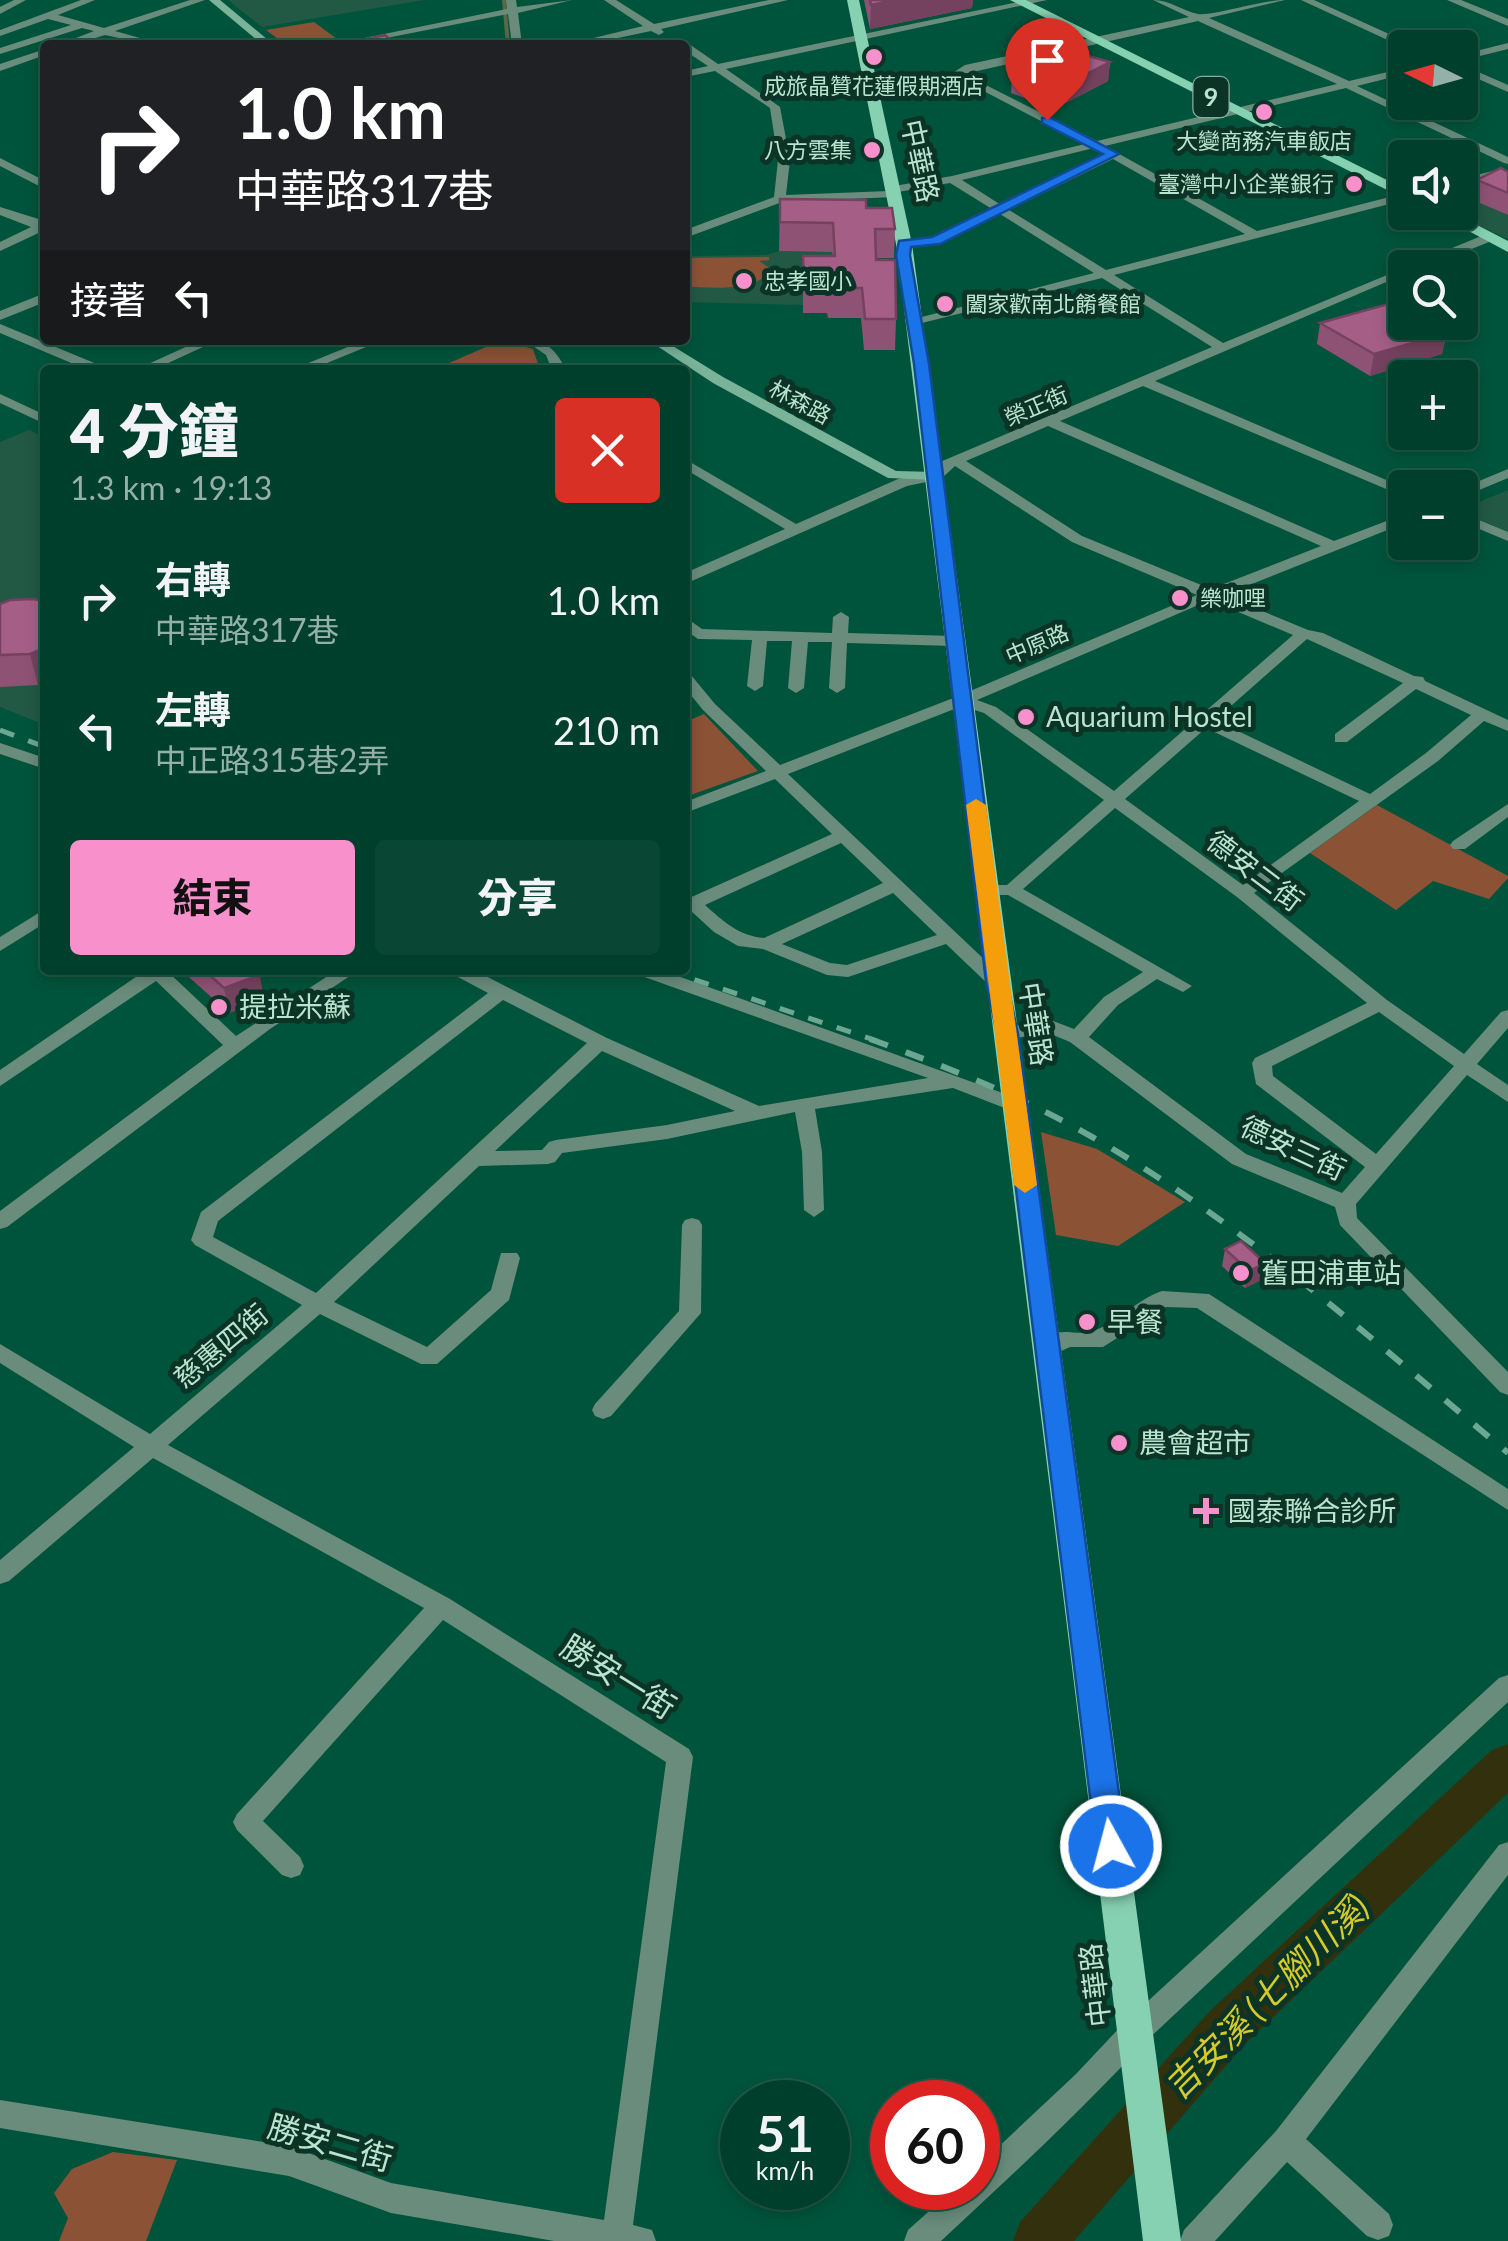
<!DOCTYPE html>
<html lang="zh-TW">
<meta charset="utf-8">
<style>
:root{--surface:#003f2c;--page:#0a4634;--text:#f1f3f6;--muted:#95afa9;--line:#225848;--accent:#f890cb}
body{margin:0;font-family:Lato,"Noto Sans TC",sans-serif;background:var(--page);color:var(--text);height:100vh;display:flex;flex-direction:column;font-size:38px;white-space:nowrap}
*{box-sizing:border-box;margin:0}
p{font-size:32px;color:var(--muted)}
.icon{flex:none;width:55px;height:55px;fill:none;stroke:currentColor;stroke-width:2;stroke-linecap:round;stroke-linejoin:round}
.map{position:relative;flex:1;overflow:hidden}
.drawer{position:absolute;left:40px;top:365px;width:650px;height:610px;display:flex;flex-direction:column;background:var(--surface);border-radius:10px;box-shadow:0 5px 15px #0003,0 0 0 2px var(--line)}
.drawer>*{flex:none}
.guide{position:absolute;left:40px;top:40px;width:650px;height:305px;border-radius:10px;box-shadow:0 5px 15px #0003,0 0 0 2px var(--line);background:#202124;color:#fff;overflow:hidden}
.needle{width:65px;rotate:275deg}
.controls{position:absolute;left:1388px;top:30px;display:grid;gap:20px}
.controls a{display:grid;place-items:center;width:90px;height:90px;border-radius:10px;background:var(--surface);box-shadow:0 5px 15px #0003,0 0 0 2px var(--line);font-size:50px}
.speed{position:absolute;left:720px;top:2080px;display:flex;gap:20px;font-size:50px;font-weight:700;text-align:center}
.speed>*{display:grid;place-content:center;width:130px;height:130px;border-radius:50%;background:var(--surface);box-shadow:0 5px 15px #0003,0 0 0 2px var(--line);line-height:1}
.speed small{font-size:25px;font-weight:400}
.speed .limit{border:15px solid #d22;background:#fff;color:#111}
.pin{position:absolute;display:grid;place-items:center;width:85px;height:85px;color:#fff;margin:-102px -42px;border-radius:50% 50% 50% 0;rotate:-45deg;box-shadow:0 0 10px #0007}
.pin .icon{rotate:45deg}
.me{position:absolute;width:110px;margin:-55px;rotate:353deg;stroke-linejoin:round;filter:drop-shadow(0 0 8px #0008)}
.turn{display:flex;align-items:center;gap:35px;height:210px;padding:0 30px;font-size:45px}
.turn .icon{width:130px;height:130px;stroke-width:2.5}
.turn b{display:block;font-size:70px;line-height:85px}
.then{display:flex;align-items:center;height:95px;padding:0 30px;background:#0003;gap:20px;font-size:38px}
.round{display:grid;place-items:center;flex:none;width:105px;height:105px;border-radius:10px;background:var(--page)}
.summary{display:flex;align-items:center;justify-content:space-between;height:170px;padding:0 30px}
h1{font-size:60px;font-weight:800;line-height:75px}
.action{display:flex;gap:20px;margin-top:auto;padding:20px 30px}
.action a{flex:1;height:115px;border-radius:10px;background:var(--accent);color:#111;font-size:40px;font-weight:800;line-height:115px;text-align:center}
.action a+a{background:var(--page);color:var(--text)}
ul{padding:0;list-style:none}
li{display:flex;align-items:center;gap:30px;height:130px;padding:0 30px}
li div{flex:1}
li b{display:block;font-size:38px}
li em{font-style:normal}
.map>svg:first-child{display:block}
.built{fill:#225944}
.green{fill:#8c5236}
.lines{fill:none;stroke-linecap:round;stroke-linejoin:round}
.stream{stroke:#5b6748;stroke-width:4}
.river{fill:#33310d;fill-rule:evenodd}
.street{fill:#698c7c;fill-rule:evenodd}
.secondary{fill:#7ab39a;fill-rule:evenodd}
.primary{fill:#86d1b1;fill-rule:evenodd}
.rail-far1{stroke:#6ba791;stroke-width:5;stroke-dasharray:15 15;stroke-linecap:butt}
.rail{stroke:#6ba791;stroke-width:6;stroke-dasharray:19 19;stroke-linecap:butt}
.wall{fill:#8e5274}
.shaded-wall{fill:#74425e}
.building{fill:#a55f87;stroke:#74425e;stroke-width:2.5}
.route{fill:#1a73e8;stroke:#114b97;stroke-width:2.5}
.slow{fill:#f59e0b}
.poi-dot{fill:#f890cb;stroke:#0c3426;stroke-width:4}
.labels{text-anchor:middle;stroke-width:10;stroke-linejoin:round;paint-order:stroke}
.far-poi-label{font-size:22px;fill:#b9e4d0;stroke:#0c3426;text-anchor:start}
.far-street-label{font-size:22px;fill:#b9e4d0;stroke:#0c3426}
.shield{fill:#0c3426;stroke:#85af9d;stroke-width:2.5}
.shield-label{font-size:25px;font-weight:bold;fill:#b9e4d0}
.street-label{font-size:28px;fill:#b9e4d0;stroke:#0c3426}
.poi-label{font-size:28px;fill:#b9e4d0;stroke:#0c3426;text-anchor:start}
.near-street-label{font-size:32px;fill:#b9e4d0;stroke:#0c3426}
.near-water-label{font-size:35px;font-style:italic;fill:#d4ca2b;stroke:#0c3426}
</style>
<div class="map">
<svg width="1508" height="2241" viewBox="0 0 1508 2241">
<rect width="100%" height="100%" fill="#00543b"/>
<g class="built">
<polygon points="228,0 424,0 262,27"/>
<polygon points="1508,172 1508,239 1451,213 1460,212 1460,185"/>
<polygon points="779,251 871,252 872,258 891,259 892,275 803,287 803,305 685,302 685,256 767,255"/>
<polygon points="29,430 45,438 45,725 0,707 0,442"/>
<polygon points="1508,490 1508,532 1460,511 1460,510"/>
</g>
<g class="green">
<polygon points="314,22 341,42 286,45 266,30"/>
<path d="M769,257V260L759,261L768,267V275C745,292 712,287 685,287V258Z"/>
<polygon points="502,340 533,349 540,370 433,370"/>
<polygon points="704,714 758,771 685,797 685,722"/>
<polygon points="1377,805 1508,876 1508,878 1489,899 1433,881 1396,910 1310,853"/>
<polygon points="1041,1132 1097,1149 1185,1202 1118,1246 1056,1235"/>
<polygon points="113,2152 177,2160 146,2241 59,2241 68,2218 54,2193 72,2169"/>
</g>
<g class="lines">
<polyline class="stream" points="504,0 508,45"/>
<polygon class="river" points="1508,1744 1508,1793 1244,2045 1074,2241 1013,2241 1020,2222 1210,2011 1492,1750"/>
<g class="street">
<polygon points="14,0 26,0 0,14 0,7"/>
<polygon points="81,0 95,0 58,15 104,28 190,0 205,0 115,31 147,40 147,44 105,35 73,45 58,45 94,31 82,28 0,54 0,48 71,25 48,19 0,36 0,30"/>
<polygon points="506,0 516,0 517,7 572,0 518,13 522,45 512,45 508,14 351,45 330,45 507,9"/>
<polygon points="604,0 616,0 654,24 769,0 788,0 661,29 664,32 659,35 651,31 585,45 565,45 643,26"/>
<path d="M1028,0H1047L726,69L780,107L790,160L786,195L889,191L894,186L952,176L1085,144L951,74L965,65L1189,17L1153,0C1171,0 1182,11 1198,14C1215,16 1261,0 1285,0L1209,18L1349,81L1405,68V74L1357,86L1508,157V164L1504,163L1346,88L1105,146L1257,231L1405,193V200L1114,275L1223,343L1486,234H1494V240L1424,268H1405V274L1155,381L1405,488V497L1143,386L1060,421L1334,541L1405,514V523L1224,595L1308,630L1323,633L1414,676L1423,677L1425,681L1508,720V731L1484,721L1438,761L1254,893L1387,1000L1464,1054L1501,1012L1508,1010V1028L1477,1064L1508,1085V1102L1467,1075L1356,1204L1357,1218L1508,1372V1395L1500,1392L1340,1225L1335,1207L1232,1164L1070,1042L1046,1032L1007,1040L1000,1038L997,1034L1000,1030L1048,1019L1074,1029L1104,997L1143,972L1008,895H987L978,890L987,885H1007L1104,800L984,713L962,706L788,774L1004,978L1006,982L1004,986H990L946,944L848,977L827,975L763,949L738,946L714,932L691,911L685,913L687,899L832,834L775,779L685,813V802L766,771L703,710L685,688V673L691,675L715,704L780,765L956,697L1197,595L1072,542L955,466L941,479L907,486L685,584V573L785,529L685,469V459L796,524L898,479L931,473L940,462L1212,347L1102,278L910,326V320L1094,273L1000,214L939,244L900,247V241L932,238L992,209L950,183L898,192V196L894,197L782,202L685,238V230L774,197L778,160L770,108L715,71L685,77V71L708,66L685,51V45L681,44H689L718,64ZM1198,21L1337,84L1097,141L964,74ZM1094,148L1105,155L1001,205L962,180ZM1113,159L1245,234L1106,270L1009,210ZM1048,426L1321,546L1211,589L1082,536L966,461ZM1210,600L1293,635L1114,791L996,707L977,700ZM1307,639L1403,683L1335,734V742H1347L1416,689L1471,715L1426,753L1370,794L1215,720ZM1206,728L1359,801L1243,885L1125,799ZM1115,808L1237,897L1367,1003L1255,1058L1252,1063L1256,1084L1365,1167L1342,1193L1246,1154L1089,1037L1118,1005L1157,979L1183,992L1192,986L1023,889ZM841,843L883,883L764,938C739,936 723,921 705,905ZM893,893L937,935L847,965L830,963L782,944ZM1379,1012L1454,1066L1376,1154L1273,1076L1272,1066Z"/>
<polygon points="1301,0 1314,0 1420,48 1405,48"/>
<polygon points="1447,0 1461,0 1508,19 1508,26"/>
<polygon points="1508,43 1508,49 1460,61 1460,55"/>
<polygon points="45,49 45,55 0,71 0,64"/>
<polygon points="1460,64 1508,85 1508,92 1460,71"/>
<polygon points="0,158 45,181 45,189 0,166"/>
<polygon points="1497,170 1507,172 1460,186 1460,179"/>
<polygon points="0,207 45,221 45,230 0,251 0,242 31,227 0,215"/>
<polygon points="45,293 45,302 0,320 0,311"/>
<polygon points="0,324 104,367 106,370 88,370 0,333"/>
<polygon points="201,340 218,340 153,370 135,370"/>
<polygon points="365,340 383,340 310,370 291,370"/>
<path d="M524,340C547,340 556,350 566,370H552L546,355Z"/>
<polygon points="0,394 45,415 45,424 0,403"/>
<polygon points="1508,469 1508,478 1460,498 1460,489"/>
<polygon points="1460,512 1508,532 1508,541 1460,521"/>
<polygon points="841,612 849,617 848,633 954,636 962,641 954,646 847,643 845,688 837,693 829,688 832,642 808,642 804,688 796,693 788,688 792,641 767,641 763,686 755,691 747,686 752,640 698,639 685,630 685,617 702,629 832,633 833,617"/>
<polygon points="0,743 45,758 45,769 0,754"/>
<polygon points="1508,804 1508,817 1465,849 1453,849 1450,845 1453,841"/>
<polygon points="45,909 45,923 0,951 0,937"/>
<polygon points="146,970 166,970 236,1036 337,970 359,970 270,1029 7,1227 0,1229 0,1211 223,1045 156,981 0,1086 0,1070"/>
<path d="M455,970H474L607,1038L759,1106L928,1078L636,974L634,970H661L1022,1100L1025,1105L1015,1112L953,1088L815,1109L822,1152L824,1210L814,1217L804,1210L802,1152L795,1112L667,1139L562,1153L555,1162L548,1164L479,1166L334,1302L427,1347L491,1290L501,1253H517L520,1258L509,1300L437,1364H421L320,1314L168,1445L450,1599L689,1749L693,1757L633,2225L652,2230L656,2241H554L391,2213L289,2176L0,2128V2100L289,2146L391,2183L604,2220L666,1762L443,1620L263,1821L300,1857L304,1866L300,1875L291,1878L282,1875L237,1830L233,1822L237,1814L424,1608L153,1458L9,1581L0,1584V1560L134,1447L0,1363V1344L150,1434L302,1305L195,1245L191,1240L201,1212L488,993L456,976ZM503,1000L587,1043L316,1293L213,1237L218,1221ZM602,1051L735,1111L667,1125L556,1140L549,1142L542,1150L495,1151Z"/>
<polygon points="692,1218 699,1220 702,1225 701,1313 611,1416 603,1419 595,1416 592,1410 595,1404 679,1311 682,1225 685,1220"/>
<path d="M1162,1291L1209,1294L1508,1489V1510L1197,1308L1166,1307L1103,1347H1070L1048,1357L1040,1355L1037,1349C1055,1321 1073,1338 1093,1331C1118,1323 1137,1299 1162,1291Z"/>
<path d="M1508,1675V1702L1143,2044C1079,2113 1010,2177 941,2241H904L908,2230L955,2188H978V2166L1076,2074L1123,2024L1499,1678Z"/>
<polygon points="1508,1842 1508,1875 1306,2139 1389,2214 1393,2225 1389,2236 1378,2240 1367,2236 1287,2162 1215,2241 1180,2241 1184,2230 1276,2131 1499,1845"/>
</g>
<g class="secondary">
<polygon points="209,0 220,0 274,45 263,45"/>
<polygon points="648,340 663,340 723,377 896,471 936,472 943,476 936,480 888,478 713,383"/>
</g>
<g class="primary">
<polygon points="847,0 859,0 912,244 1181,2241 1143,2241 896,244"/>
<polygon points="1010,0 1026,0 1405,189 1405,199"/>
<polygon points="1433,212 1452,212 1508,241 1508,252"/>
</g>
<g class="rail-far1">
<polyline points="0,730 45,747"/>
<polyline points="666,970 877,1041"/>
</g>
<path class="rail" d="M870,1039C953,1069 1035,1102 1111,1148C1255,1234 1380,1346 1508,1453"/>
</g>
<g class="wall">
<polygon points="864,0 973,0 972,8 870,29"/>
<polygon points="1110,62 1108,81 1054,109 1011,93 1012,75"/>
<polygon points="1508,172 1508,215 1473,200 1477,180"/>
<polygon points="780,199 866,208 895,229 894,258 876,258 896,319 895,350 864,350 861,318 828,318 827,313 803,313 803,256 833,256 832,252 779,251"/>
<polygon points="1320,323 1447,333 1442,354 1370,376 1317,344"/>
<polygon points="33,599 38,685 0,687 0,604"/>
<polygon points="181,970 256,970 264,1000 229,1013"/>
<polygon points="1225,1249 1261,1280 1245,1288 1222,1266"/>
</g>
<g class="shaded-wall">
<polygon points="895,0 973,0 972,8 870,29 871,5"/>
<polygon points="1110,62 1108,81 1054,109 1055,90"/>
<polygon points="1447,333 1442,354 1370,376 1374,354"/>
<polygon points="45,648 45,682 38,685 30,654"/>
<polygon points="260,975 264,1000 229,1013 224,988"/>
<polygon points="1265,1263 1261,1280 1245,1288 1249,1271"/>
</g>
<g class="building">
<polygon points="870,0 895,0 871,5"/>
<polygon points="385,35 396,45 336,45"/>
<polygon points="326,41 331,45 305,45"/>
<polygon points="1063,49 1110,62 1055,90 1012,75"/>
<polygon points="1501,168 1508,172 1508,193 1477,180"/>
<polygon points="780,199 866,200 866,208 892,208 895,229 875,229 876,260 895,260 896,319 865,319 862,288 828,288 828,283 804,283 803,256 835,256 833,223 780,222"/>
<polygon points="1392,303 1405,310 1405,322 1427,322 1447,333 1374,354 1320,323"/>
<polygon points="33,599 45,601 45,648 30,654 0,655 0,604 10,600"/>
<polygon points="204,970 256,970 260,975 224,988"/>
<polygon points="1241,1241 1265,1263 1249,1271 1225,1249"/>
</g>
<polygon class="route" points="1042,118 1051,118 1119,154 940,244 911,247 910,255 929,364 1007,982 1018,1034 1126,1846 1122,1856 1111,1860 1100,1856 1096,1846 997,1034 986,982 914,364 896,255 899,241 932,237 1103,154 1042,123"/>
<polygon class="slow" points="976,799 986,805 1037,1185 1025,1193 1014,1185 966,805"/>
<g class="poi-dot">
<circle cx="874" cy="57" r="10"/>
<circle cx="1264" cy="112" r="10"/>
<circle cx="872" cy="150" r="10"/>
<circle cx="1354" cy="184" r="10"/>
<circle cx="744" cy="281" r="10"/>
<circle cx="945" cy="304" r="10"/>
<circle cx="1180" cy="598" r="10"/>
<circle cx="1026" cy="717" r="10"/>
<circle cx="219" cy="1007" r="10"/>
<circle cx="1241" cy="1273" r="10"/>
<circle cx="1087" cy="1322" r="10"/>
<circle cx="1119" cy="1443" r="10"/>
<path d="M1201 1496h10v10h10v10h-10v10h-10v-10h-10v-10h10z"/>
</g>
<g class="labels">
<g class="far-poi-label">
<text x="874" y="94" text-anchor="middle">成旅晶贊花蓮假期酒店</text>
<text x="1264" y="149" text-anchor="middle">大變商務汽車飯店</text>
<text x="852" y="158" text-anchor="end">八方雲集</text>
<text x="1334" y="192" text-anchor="end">臺灣中小企業銀行</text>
<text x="764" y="289">忠孝國小</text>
<text x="965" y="312">闔家歡南北餚餐館</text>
<text x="1200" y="606">樂咖哩</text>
</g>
<g class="far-street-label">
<text transform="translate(800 402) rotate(28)" y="8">林森路</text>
<text transform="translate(1036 406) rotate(-23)" y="8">榮正街</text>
<text transform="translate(1037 644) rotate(-23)" y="8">中原路</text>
</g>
<rect class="shield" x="1193.5" y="77" width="35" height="40" rx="8"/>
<g class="shield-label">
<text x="1211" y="106">9</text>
</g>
<g class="street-label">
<text transform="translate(920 161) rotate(78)" y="10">中華路</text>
<text transform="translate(1255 871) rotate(37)" y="10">德安二街</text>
<text transform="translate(1036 1024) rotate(81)" y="10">中華路</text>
<text transform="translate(1293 1148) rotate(25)" y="10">德安三街</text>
<text transform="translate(221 1346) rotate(-40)" y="10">慈惠四街</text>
<text transform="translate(1095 1985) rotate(-97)" y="10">中華路</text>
</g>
<g class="poi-label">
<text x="1046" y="727">Aquarium Hostel</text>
<text x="239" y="1017">提拉米蘇</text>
<text x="1261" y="1283">舊田浦車站</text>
<text x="1107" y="1332">早餐</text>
<text x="1139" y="1453">農會超市</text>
<text x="1228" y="1521">國泰聯合診所</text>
</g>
<g class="near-street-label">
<text transform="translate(618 1677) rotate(32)" y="11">勝安一街</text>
<text transform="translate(330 2143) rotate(16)" y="11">勝安二街</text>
</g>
<g class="near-water-label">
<text transform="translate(1267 1997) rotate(-45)" y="12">吉安溪 (七腳川溪)</text>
</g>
</g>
</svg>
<div class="controls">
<a><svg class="needle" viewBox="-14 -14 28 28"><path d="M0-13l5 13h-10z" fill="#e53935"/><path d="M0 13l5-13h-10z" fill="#95afa9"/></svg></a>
<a><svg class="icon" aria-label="sound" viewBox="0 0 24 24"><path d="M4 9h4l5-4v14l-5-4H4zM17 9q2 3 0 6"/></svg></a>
<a><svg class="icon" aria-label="search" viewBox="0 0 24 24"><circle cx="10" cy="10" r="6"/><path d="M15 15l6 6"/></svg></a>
<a>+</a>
<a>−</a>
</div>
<div class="speed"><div>51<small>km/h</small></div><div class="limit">60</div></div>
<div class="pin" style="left:1047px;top:120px;background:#d93025"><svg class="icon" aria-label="arrive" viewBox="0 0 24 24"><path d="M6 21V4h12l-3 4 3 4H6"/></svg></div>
<svg class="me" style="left:1111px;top:1846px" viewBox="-20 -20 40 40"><circle r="17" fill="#1a73e8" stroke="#fff" stroke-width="3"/><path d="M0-11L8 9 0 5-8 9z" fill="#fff"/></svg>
<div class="guide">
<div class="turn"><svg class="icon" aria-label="right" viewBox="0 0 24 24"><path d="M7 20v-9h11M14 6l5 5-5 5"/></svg><div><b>1.0 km</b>中華路317巷</div></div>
<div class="then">接著<svg class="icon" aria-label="left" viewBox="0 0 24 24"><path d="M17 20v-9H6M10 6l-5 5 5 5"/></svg></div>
</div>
<section class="drawer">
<div class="summary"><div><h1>4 分鐘</h1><p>1.3 km · 19:13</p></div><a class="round" style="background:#d93025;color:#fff"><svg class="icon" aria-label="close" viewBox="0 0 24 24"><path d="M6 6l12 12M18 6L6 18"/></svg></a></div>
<ul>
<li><svg class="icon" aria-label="right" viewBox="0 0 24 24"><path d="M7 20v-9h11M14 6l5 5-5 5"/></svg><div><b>右轉</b><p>中華路317巷</p></div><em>1.0 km</em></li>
<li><svg class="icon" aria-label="left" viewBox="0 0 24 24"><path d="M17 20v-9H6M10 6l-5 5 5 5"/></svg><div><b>左轉</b><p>中正路315巷2弄</p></div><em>210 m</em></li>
</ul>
<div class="action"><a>結束</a><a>分享</a></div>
</section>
</div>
